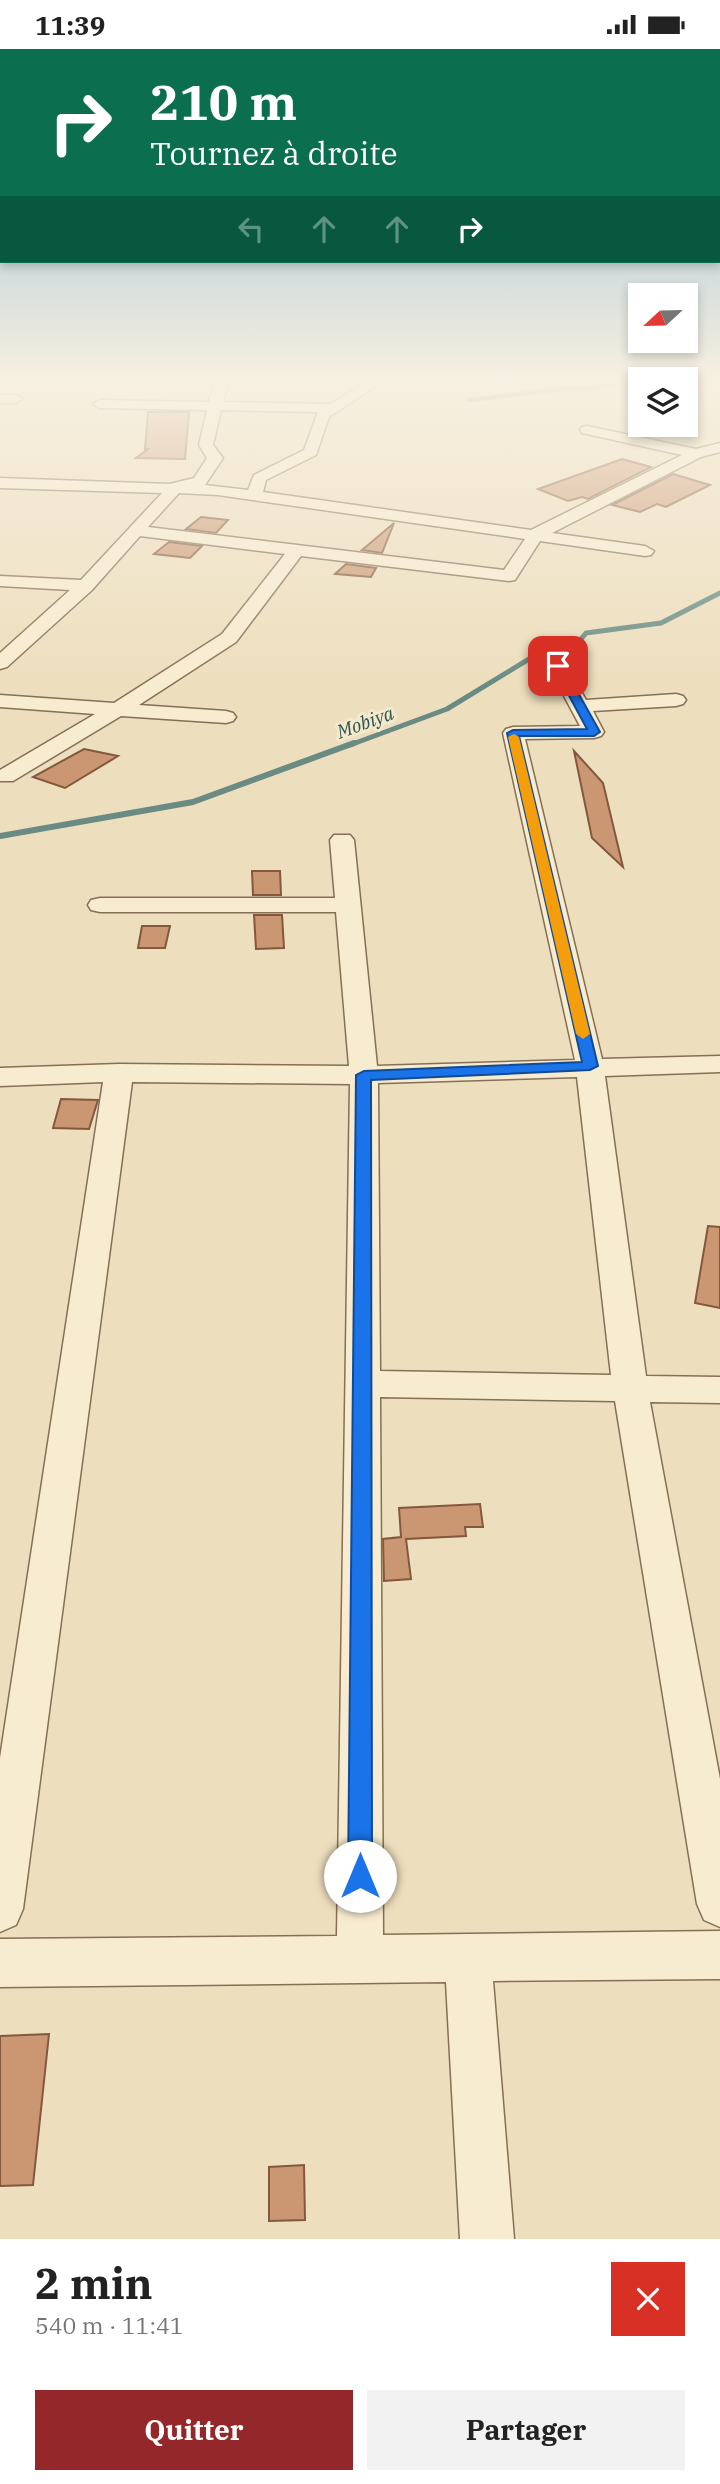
<!DOCTYPE html>
<html lang="fr">
<meta charset="utf-8">
<style>
:root{--surface:#fff;--page:#f2f2f2;--text:#222;--muted:#767676;--accent:#932729}
body{margin:0;font-family:"IBM Plex Serif",serif;background:var(--page);color:var(--text);height:100vh;display:flex;flex-direction:column;font-size:26px;white-space:nowrap}
*{box-sizing:border-box;margin:0}
p{font-size:23px;color:var(--muted)}
.icon{flex:none;width:38px;height:38px;fill:none;stroke:currentColor;stroke-width:2;stroke-linecap:round;stroke-linejoin:round}
.map{position:relative;height:2190px;overflow:hidden}
.side{display:flex;flex-direction:column;background:var(--surface);flex:1}
.side>*{flex:none}
.guide{position:absolute;left:0px;top:0px;width:721px;height:214px;box-shadow:0 4px 10px #0003;background:#0b6e4f;color:#fff;overflow:hidden}
.needle{width:46px;rotate:248deg}
.tools{position:absolute;left:628px;top:234px;display:grid;gap:14px}
.tools a{display:grid;place-items:center;width:70px;height:70px;border-radius:0px;background:var(--surface);box-shadow:0 4px 10px #0003;font-size:35px}
.pin{position:absolute;display:grid;place-items:center;width:60px;height:60px;color:#fff;margin:-30px;border-radius:14px;box-shadow:0 4px 10px #0006}
.me{position:absolute;width:77px;margin:-38px;rotate:0deg;stroke-linejoin:round;filter:drop-shadow(0 0 5px #0008)}
.turn{display:flex;align-items:center;gap:24px;height:147px;padding:0 35px;font-size:32px}
.turn .icon{width:91px;height:91px;stroke-width:2.5}
.turn b{display:block;font-size:49px;line-height:60px}
.lanes{display:flex;align-items:center;height:66px;padding:0 35px;background:#0003;justify-content:center;gap:35px;direction:ltr}
.lanes .off{opacity:.35}
.round{display:grid;place-items:center;flex:none;width:74px;height:74px;border-radius:0px;background:var(--page)}
.overview{display:flex;align-items:center;justify-content:space-between;height:119px;padding:0 35px}
h1{font-size:42px;font-weight:700;line-height:52px}
.cta{display:flex;gap:14px;margin-top:auto;padding:14px 35px}
.cta a{flex:1;height:80px;border-radius:0px;background:var(--accent);color:#fff;font-size:28px;font-weight:700;line-height:80px;text-align:center}
.cta a+a{background:var(--page);color:var(--text)}
.status{display:flex;justify-content:space-between;align-items:center;height:49px;padding:0 35px;background:var(--surface);direction:ltr}
.status svg{height:19px;fill:currentColor}
.map>svg:first-child{display:block}
.lines{fill:none;stroke-linecap:round;stroke-linejoin:round}
.stream-far2{stroke:#698b83;stroke-width:4.5}
.stream-far1{stroke:#698b83;stroke-width:5}
.stream{stroke:#698b83;stroke-width:6}
.building{fill:#cb9773;stroke:#83583d;stroke-width:2}
.minor-casing{stroke:#856f56;stroke-width:3}
.minor{fill:#f8ecd0;fill-rule:evenodd}
.route{fill:#1a73e8;stroke:#114b97;stroke-width:2}
.slow{fill:#f59e0b}
.labels{text-anchor:middle;stroke-width:6;stroke-linejoin:round;paint-order:stroke}
.far-water-label{font-size:19px;font-style:italic;fill:#2a5451;stroke:#f5e9cc}
</style>
<div class="status"><b>11:39</b><svg viewBox="0 0 49 12"><path d="M0 12V9h3v3zM5 12V6h3v6zM10 12V3h3v9zM15 12V0h3v12zM26 1h20v11H26zM47 4h2v5h-2z"/></svg></div>
<div class="map">
<svg width="720" height="2190" viewBox="0 0 720 2190">
<rect width="100%" height="100%" fill="#eddebd"/>
<g class="lines">
<g class="stream-far2">
<polyline points="686,333 720,331"/>
<polyline points="469,351 561,340 590,340 625,332 640,332"/>
</g>
<polyline class="stream-far1" points="350,696 447,660 529,610 573,600 586,584 661,574 720,544"/>
<polyline class="stream" points="0,787 193,753 354,694"/>
</g>
<g class="building">
<polygon points="148,363 189,363 185,410 136,409 148,400 145,400"/>
<polygon points="622,410 651,418 588,450 582,448 568,452 538,440"/>
<polygon points="673,425 710,436 666,458 657,455 640,463 612,456"/>
<polygon points="201,468 228,471 216,484 186,480"/>
<polygon points="394,474 382,504 362,501"/>
<polygon points="169,493 202,497 190,509 154,505"/>
<polygon points="346,515 376,519 371,528 335,525"/>
<polygon points="84,700 118,707 65,739 33,728"/>
<polygon points="574,702 603,734 623,818 592,789"/>
<polygon points="252,822 280,822 281,846 253,846"/>
<polygon points="254,866 282,866 284,899 256,900"/>
<polygon points="142,877 170,877 165,899 138,899"/>
<polygon points="61,1050 98,1051 89,1080 53,1079"/>
<polygon points="708,1177 720,1178 720,1259 695,1254"/>
<polygon points="480,1455 483,1478 465,1478 466,1487 406,1490 411,1530 384,1532 383,1490 401,1488 399,1459"/>
<polygon points="49,1985 33,2136 0,2137 0,1987"/>
<polygon points="304,2116 305,2171 269,2172 269,2118"/>
</g>
<g class="lines">
<defs>
<g id="minor">
<path d="M215,331H228L223,353L331,355L369,331H385L329,368L316,406L266,431L263,443L531,481L682,406L582,384L580,381L582,378L587,377L696,400L720,394V403L701,408L552,484L645,497L654,502L651,506L645,507L540,492L515,531L509,532L301,507L236,593L139,656L226,662L233,664L236,668L233,672L226,674L121,667L13,732H0V721L95,665L0,658V646L114,654L222,585L285,505L140,487L92,541L7,618L0,620V604L70,541L0,537V527L81,531L162,444L0,439V429L170,435L194,429L207,409L199,396L207,361L100,359L93,355L100,351L209,353ZM221,361L318,363L304,401L254,426L248,441L205,436L223,409L213,396ZM179,444L218,446L525,490L504,521L148,478Z"/>
<polygon points="0,346 16,346 23,350 16,354 0,354"/>
<path d="M558,611L565,613L586,651L676,645L683,647L686,651L683,655L676,657L593,662L604,683L601,687L594,689L525,690L602,1010L720,1007V1023L605,1027L646,1327L720,1328V1354L650,1353L720,1730V1878L704,1871L697,1855L615,1352L380,1348L383,1886L720,1882V1930L493,1932L514,2190H460L446,1933L0,1938V1890L337,1887L350,1035L132,1033L23,1860L16,1876L0,1883V1709L103,1033L0,1037V1019L119,1015L349,1017L336,863H100L91,861L88,856L91,851L100,849H335L330,791L334,786H350L354,791L377,1017L575,1011L503,684L506,680L513,678L580,677L548,617ZM577,1028L611,1326L380,1322L378,1034Z"/>
</g>
</defs>
<use href="#minor" class="minor-casing"/>
<use href="#minor" class="minor"/>
</g>
<linearGradient id="sky" x2="0" y2="1"><stop stop-color="#8bb8d4"/><stop offset="0.52" stop-color="#f7f0e1"/><stop offset="1" stop-color="#f7f0e1" stop-opacity="0"/></linearGradient>
<rect width="720" height="637" fill="url(#sky)"/>
<polygon class="route" points="554,615 563,617 600,683 594,687 519,687 598,1017 590,1021 371,1031 372,1827 369,1835 360,1839 352,1835 348,1827 356,1026 364,1022 582,1013 507,684 513,681 587,680 553,617"/>
<polygon class="slow" points="514,685 519,688 590,985 583,990 576,985 508,688"/>
<g class="labels">
<g class="far-water-label">
<text transform="translate(365 673) rotate(-20)" y="7">Mobiya</text>
</g>
</g>
</svg>
<div class="tools">
<a><svg class="needle" viewBox="-14 -14 28 28"><path d="M0-13l5 13h-10z" fill="#e53935"/><path d="M0 13l5-13h-10z" fill="#767676"/></svg></a>
<a><svg class="icon" aria-label="layers" viewBox="0 0 24 24"><path d="M12 4l9 5-9 5-9-5zM3 14l9 5 9-5"/></svg></a>
</div>
<div class="pin" style="left:558px;top:617px;background:#d93025"><svg class="icon" aria-label="arrive" viewBox="0 0 24 24"><path d="M6 21V4h12l-3 4 3 4H6"/></svg></div>
<svg class="me" style="left:360px;top:1827px" viewBox="-20 -20 40 40"><circle r="19" fill="#fff"/><path d="M0-13L10 11 0 6-10 11z" fill="#1a73e8"/></svg>
<div class="guide">
<div class="turn"><svg class="icon" aria-label="right" viewBox="0 0 24 24"><path d="M7 20v-9h11M14 6l5 5-5 5"/></svg><div><b>210 m</b>Tournez à droite</div></div>
<div class="lanes"><svg class="icon off" aria-label="left" viewBox="0 0 24 24"><path d="M17 20v-9H6M10 6l-5 5 5 5"/></svg><svg class="icon off" aria-label="ahead" viewBox="0 0 24 24"><path d="M12 20V5M6 11l6-6 6 6"/></svg><svg class="icon off" aria-label="ahead" viewBox="0 0 24 24"><path d="M12 20V5M6 11l6-6 6 6"/></svg><svg class="icon" aria-label="right" viewBox="0 0 24 24"><path d="M7 20v-9h11M14 6l5 5-5 5"/></svg></div>
</div>
</div>
<section class="side">
<div class="overview"><div><h1>2 min</h1><p>540 m · 11:41</p></div><a class="round" style="background:#d93025;color:#fff"><svg class="icon" aria-label="close" viewBox="0 0 24 24"><path d="M6 6l12 12M18 6L6 18"/></svg></a></div>
<div class="cta"><a>Quitter</a><a>Partager</a></div>
</section>
